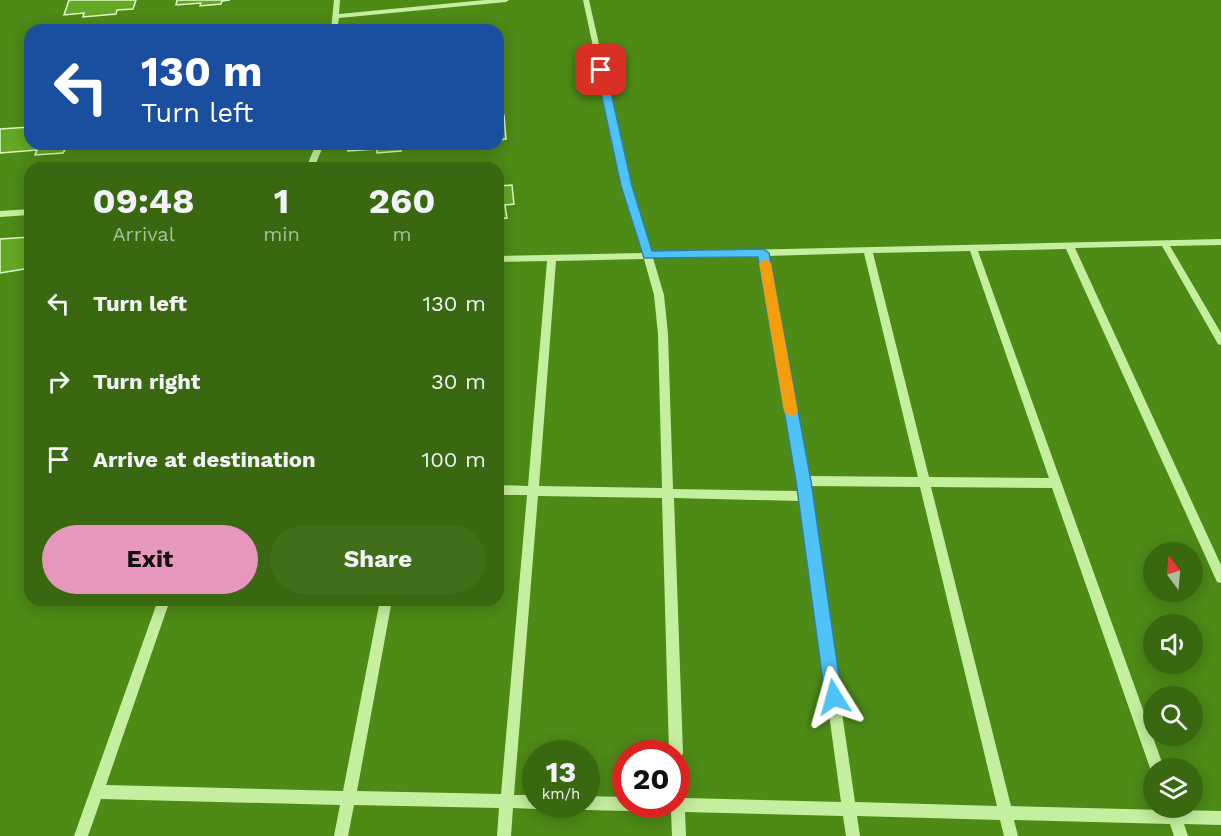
<!DOCTYPE html>
<style>
:root{--surface:#3a6810;--page:#416e19;--text:#f1f3f6;--muted:#abbe9f;--accent:#e797bd}
body{margin:0;font-family:"Work Sans",sans-serif;background:var(--page);color:var(--text);height:100vh;display:flex;flex-direction:column;font-size:22px;white-space:nowrap}
*{box-sizing:border-box;margin:0}
p{font-size:20px;color:var(--muted)}
.icon{flex:none;width:33px;height:33px;fill:none;stroke:currentColor;stroke-width:2;stroke-linecap:round;stroke-linejoin:round}
.map{position:relative;flex:1;overflow:hidden}
.details{position:absolute;left:24px;top:162px;width:480px;height:444px;display:flex;flex-direction:column;background:var(--surface);border-radius:18px;box-shadow:0 3px 15px #0003}
.details>*{flex:none}
.banner{position:absolute;left:24px;top:24px;width:480px;height:126px;border-radius:18px;box-shadow:0 3px 15px #0003;background:#1a4fa0;color:#fff;overflow:hidden}
.needle{width:39px;rotate:344deg}
.fabs{position:absolute;left:1143px;top:542px;display:grid;gap:12px}
.fabs a{display:grid;place-items:center;width:60px;height:60px;border-radius:50%;background:var(--surface);box-shadow:0 3px 15px #0003;font-size:30px}
.speed{position:absolute;left:522px;top:740px;display:flex;gap:12px;font-size:30px;font-weight:700;text-align:center}
.speed>*{display:grid;place-content:center;width:78px;height:78px;border-radius:50%;background:var(--surface);box-shadow:0 3px 15px #0003;line-height:1}
.speed small{font-size:15px;font-weight:400}
.speed .limit{border:9px solid #d22;background:#fff;color:#111}
.pin{position:absolute;display:grid;place-items:center;width:51px;height:51px;color:#fff;margin:-26px;border-radius:12px;box-shadow:0 3px 9px #0006}
.me{position:absolute;width:66px;margin:-33px;rotate:352deg;stroke-linejoin:round;filter:drop-shadow(0 0 4px #0008)}
.turn{display:flex;align-items:center;gap:21px;height:126px;padding:0 18px;font-size:27px}
.turn .icon{width:78px;height:78px;stroke-width:2.5}
.turn b{display:block;font-size:42px;line-height:51px}
.eta{display:flex;justify-content:space-evenly;align-items:center;height:102px;text-align:center}
.eta b{font-size:36px;font-weight:700;line-height:42px}
.button{display:flex;gap:12px;margin-top:auto;padding:12px 18px}
.button a{flex:1;height:69px;border-radius:36px;background:var(--accent);color:#111;font-size:24px;font-weight:700;line-height:69px;text-align:center}
.button a+a{background:var(--page);color:var(--text)}
ul{padding:0;list-style:none}
li{display:flex;align-items:center;gap:18px;height:78px;padding:0 18px}
li div{flex:1}
li b{display:block;font-size:22px}
li em{font-style:normal}
.map>svg:first-child{display:block}
.building{fill:#65a825;stroke:#dffac5;stroke-width:1.5}
.lines{fill:none;stroke-linecap:round;stroke-linejoin:round}
.minor{fill:#c6ee9f;fill-rule:evenodd}
.route{fill:#4fc3f7;stroke:#337fa1;stroke-width:1.5}
.slow{fill:#f59e0b}
</style>
<div class="map">
<svg width="1221" height="836" viewBox="0 0 1221 836">
<rect width="100%" height="100%" fill="#4d8a16"/>
<g class="building">
<polygon points="69,0 136,0 133,9 117,10 116,14 83,17 84,13 64,15"/>
<polygon points="177,0 230,0 222,1 221,4 200,6 201,3 176,5"/>
<polygon points="504,115 506,139 498,140 498,116"/>
<polygon points="30,127 30,144 94,144 93,146 66,148 63,153 35,155 37,150 0,153 0,129"/>
<polygon points="348,144 444,144 401,147 401,151 377,153 377,149 348,151"/>
<polygon points="453,144 480,144 480,146 453,149"/>
<polygon points="512,185 514,204 505,205 507,218 498,219 498,186"/>
<polygon points="30,237 30,268 0,273 0,239"/>
</g>
<g class="lines">
<g class="minor">
<polygon points="334,0 340,0 339,14 485,0 509,0 506,2 339,18 337,30 331,30"/>
<path d="M583,0H589L631,186L651,252L1221,239V245L1170,246L1221,333V345L1218,344L1162,246L1075,248L1221,565V583L1217,582L1066,249L978,251L1164,768H1154V773L1150,768L1052,488L931,487L1011,806L1165,810L1164,807H1178L1179,810L1221,811V825L1184,824L1188,836H1174L1170,824L1014,820L1018,836H1004L1000,820L857,816L860,836H846L843,816L685,812L686,836H672L671,812L586,810L581,808L579,804H586V796L626,797V804H676V763L681,765L683,770L684,798L841,802L800,501L674,498L683,753L681,758L676,760V753H669L662,498L538,496L514,795H536V804H542L541,807L536,809L513,808L511,836H497L499,808L354,805L348,836H334L340,805L101,799L88,836H74L158,600H170L106,785L343,791L380,600H392L357,791L501,794L527,495H498V485L528,486L547,261L498,262V256L642,253L623,186ZM970,251L1049,478L929,477L873,253ZM864,253L918,477L808,476L768,256ZM759,256L799,491L673,489L668,334L664,295L653,258ZM644,259L654,295L658,334L662,488L539,486L556,261ZM809,486L920,487L997,806L855,802Z"/>
<polygon points="316,144 324,144 314,168 306,168"/>
<polygon points="30,209 30,215 0,217 0,211"/>
</g>
</g>
<polygon class="route" points="601,67 606,70 632,186 652,251 763,249 769,253 811,481 842,697 840,703 834,706 828,703 825,697 796,481 758,257 644,258 621,186 596,70"/>
<polygon class="slow" points="765,259 771,263 798,412 791,417 784,412 759,263"/>
</svg>
<div class="fabs">
<a><svg class="needle" viewBox="-14 -14 28 28"><path d="M0-13l5 13h-10z" fill="#e53935"/><path d="M0 13l5-13h-10z" fill="#abbe9f"/></svg></a>
<a><svg class="icon" aria-label="sound" viewBox="0 0 24 24"><path d="M4 9h4l5-4v14l-5-4H4zM17 9q2 3 0 6"/></svg></a>
<a><svg class="icon" aria-label="search" viewBox="0 0 24 24"><circle cx="10" cy="10" r="6"/><path d="M15 15l6 6"/></svg></a>
<a><svg class="icon" aria-label="layers" viewBox="0 0 24 24"><path d="M12 4l9 5-9 5-9-5zM3 14l9 5 9-5"/></svg></a>
</div>
<div class="speed"><div>13<small>km/h</small></div><div class="limit">20</div></div>
<div class="pin" style="left:601px;top:70px;background:#d93025"><svg class="icon" aria-label="arrive" viewBox="0 0 24 24"><path d="M6 21V4h12l-3 4 3 4H6"/></svg></div>
<svg class="me" style="left:834px;top:697px" viewBox="-20 -20 40 40"><path d="M0-17L14 15 0 8-14 15z" fill="#4fc3f7" stroke="#fff" stroke-width="4"/></svg>
<div class="banner">
<div class="turn"><svg class="icon" aria-label="left" viewBox="0 0 24 24"><path d="M17 20v-9H6M10 6l-5 5 5 5"/></svg><div><b>130 m</b>Turn left</div></div>
</div>
<section class="details">
<div class="eta">
<div><b>09:48</b><p>Arrival</p></div>
<div><b>1</b><p>min</p></div>
<div><b>260</b><p>m</p></div>
</div>
<ul>
<li><svg class="icon" aria-label="left" viewBox="0 0 24 24"><path d="M17 20v-9H6M10 6l-5 5 5 5"/></svg><div><b>Turn left</b></div><em>130 m</em></li>
<li><svg class="icon" aria-label="right" viewBox="0 0 24 24"><path d="M7 20v-9h11M14 6l5 5-5 5"/></svg><div><b>Turn right</b></div><em>30 m</em></li>
<li><svg class="icon" aria-label="arrive" viewBox="0 0 24 24"><path d="M6 21V4h12l-3 4 3 4H6"/></svg><div><b>Arrive at destination</b></div><em>100 m</em></li>
</ul>
<div class="button"><a>Exit</a><a>Share</a></div>
</section>
</div>
